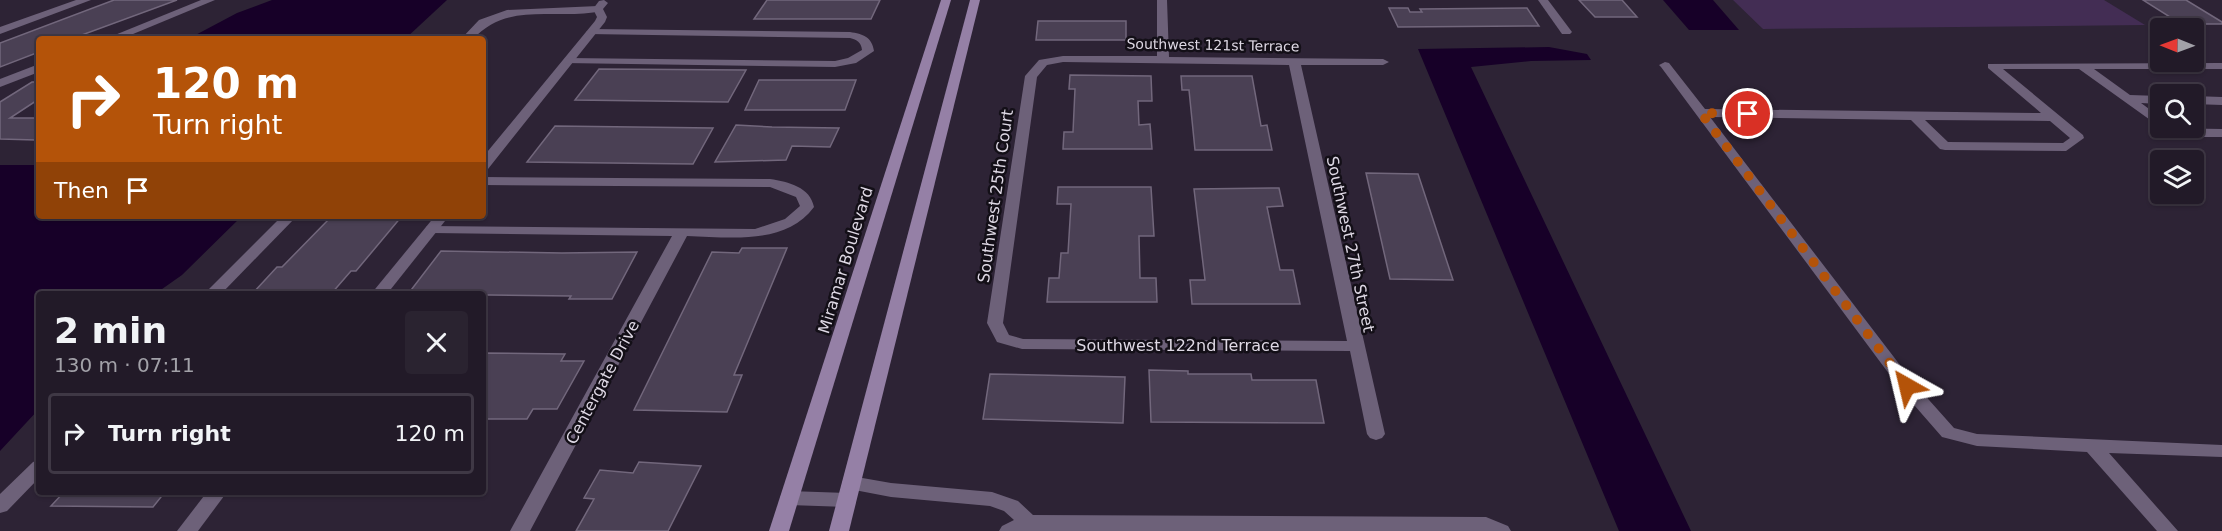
<!DOCTYPE html>
<meta charset="utf-8">
<style>
:root{--surface:#221a28;--page:#2a2330;--text:#f1f3f6;--muted:#a2a1a8;--line:#3f3845}
body{margin:0;font-family:"DejaVu Sans",sans-serif;background:var(--page);color:var(--text);height:100vh;display:flex;flex-direction:column;font-size:22px;white-space:nowrap}
*{box-sizing:border-box;margin:0}
p{font-size:20px;color:var(--muted)}
.icon{flex:none;width:33px;height:33px;fill:none;stroke:currentColor;stroke-width:2;stroke-linecap:round;stroke-linejoin:round}
.map{position:relative;flex:1;overflow:hidden}
.panel{position:absolute;left:36px;top:291px;width:450px;height:204px;display:flex;flex-direction:column;background:var(--surface);border-radius:6px;box-shadow:0 2px 4px #0004,0 0 0 2px var(--line)}
.panel>*{flex:none}
.guide{position:absolute;left:36px;top:36px;width:450px;height:183px;border-radius:6px;box-shadow:0 2px 4px #0004,0 0 0 2px var(--line);background:#b45309;color:#fff;overflow:hidden}
.needle{width:39px;rotate:271deg}
.buttons{position:absolute;left:2150px;top:18px;display:grid;gap:12px}
.buttons a{display:grid;place-items:center;width:54px;height:54px;border-radius:6px;background:var(--surface);box-shadow:0 2px 4px #0004,0 0 0 2px var(--line);font-size:30px}
.pin{position:absolute;display:grid;place-items:center;width:51px;height:51px;color:#fff;margin:-26px;border:3px solid #fff;border-radius:50%;box-shadow:0 2px 6px #0007}
.me{position:absolute;width:66px;margin:-33px;rotate:323deg;stroke-linejoin:round;filter:drop-shadow(0 0 4px #0008)}
.turn{display:flex;align-items:center;gap:21px;height:126px;padding:0 18px;font-size:27px}
.turn .icon{width:78px;height:78px;stroke-width:2.5}
.turn b{display:block;font-size:42px;line-height:51px}
.then{display:flex;align-items:center;height:57px;padding:0 18px;background:#0003;gap:12px;font-size:22px}
.round{display:grid;place-items:center;flex:none;width:63px;height:63px;border-radius:6px;background:var(--page)}
.headline{display:flex;align-items:center;justify-content:space-between;height:102px;padding:0 18px}
h1{font-size:36px;font-weight:600;line-height:45px}
ul{padding:0;list-style:none}
li{display:flex;align-items:center;gap:18px;height:81px;margin:0 12px 9px;padding:0 6px;border:3px solid var(--line);border-radius:6px}
li div{flex:1}
li b{display:block;font-size:22px}
li em{font-style:normal}
.map>svg:first-child{display:block}
.green{fill:#432d54}
.water{fill:#170028}
.building{fill:#4a4054;stroke:#72677c;stroke-width:1.5}
.lines{fill:none;stroke-linecap:round;stroke-linejoin:round}
.lane{fill:#6d6179;fill-rule:evenodd}
.street{fill:#6d6179;fill-rule:evenodd}
.secondary{fill:#9580a6;fill-rule:evenodd}
.route{stroke:#b45309;stroke-width:10;stroke-dasharray:0 18}
.labels{text-anchor:middle;stroke-width:5;stroke-linejoin:round;paint-order:stroke}
.far-street-label{font-size:14px;fill:#ded8e4;stroke:#130f17}
.street-label{font-size:16px;fill:#ded8e4;stroke:#130f17}
</style>
<div class="map">
<svg width="2222" height="531" viewBox="0 0 2222 531">
<rect width="100%" height="100%" fill="#2d2335"/>
<polygon class="green" points="1733,0 2104,0 2145,25 1763,29"/>
<g class="water">
<polygon points="272,0 447,0 405,39 188,39 237,13"/>
<polygon points="1663,0 1713,0 1739,30 1689,30"/>
<polygon points="1549,47 1587,54 1591,60 1531,61 1471,67 1691,531 1619,531 1418,49"/>
<polygon points="0,165 39,165 39,216 242,216 182,275 155,294 39,294 39,409 0,451"/>
</g>
<g class="building">
<polygon points="114,0 177,0 71,39 39,39 39,52 0,67 0,43"/>
<polygon points="767,0 880,0 871,19 754,19"/>
<polygon points="1579,0 1622,0 1637,17 1595,17"/>
<polygon points="2143,0 2186,0 2222,22 2222,24 2181,24"/>
<polygon points="1389,8 1408,8 1410,12 1422,12 1420,9 1527,8 1539,26 1398,27"/>
<polygon points="1038,21 1126,21 1126,40 1036,40"/>
<polygon points="599,69 746,70 728,102 575,100"/>
<polygon points="1070,75 1151,76 1152,101 1138,101 1139,125 1150,124 1152,149 1063,149 1064,132 1073,132 1075,89 1069,89"/>
<polygon points="1181,76 1252,76 1261,126 1267,125 1272,150 1195,150 1189,90 1182,90"/>
<polygon points="759,80 856,80 845,110 745,110"/>
<polygon points="32,82 39,82 39,99 10,118 39,118 39,138 36,140 0,139 0,102"/>
<polygon points="736,125 772,127 839,128 830,147 792,146 786,160 715,162"/>
<polygon points="555,126 713,128 693,164 527,162"/>
<polygon points="1366,173 1418,174 1453,280 1390,279"/>
<polygon points="1058,187 1151,187 1154,236 1139,236 1140,278 1156,278 1157,302 1047,302 1049,278 1059,278 1061,253 1068,253 1071,204 1057,204"/>
<polygon points="1279,188 1283,206 1267,207 1280,270 1293,270 1300,304 1192,304 1190,280 1205,280 1194,189"/>
<polygon points="332,216 402,216 356,271 351,271 331,294 252,294 277,267 282,267"/>
<polygon points="742,248 787,248 734,375 742,375 727,412 634,410 712,252 739,253"/>
<polygon points="441,251 562,253 637,252 612,299 569,299 571,296 408,294"/>
<polygon points="483,353 565,354 561,361 584,361 557,409 533,409 527,419 483,419"/>
<polygon points="1149,370 1188,371 1188,374 1251,374 1252,380 1316,380 1324,423 1151,422"/>
<polygon points="990,374 1125,377 1123,423 983,419"/>
<polygon points="639,462 701,466 668,531 576,531 594,499 584,498 600,470 633,473"/>
<polygon points="64,492 165,492 153,507 51,506"/>
</g>
<g class="lines">
<g class="lane">
<polygon points="599,1 604,0 608,3 603,9 607,17 605,22 488,169 483,170 483,157 595,21 597,17 593,9"/>
<path d="M1665,62L1669,63L1705,109L2041,113L1988,68V64L2222,63V69H2094L2130,95L2160,96V104L2141,103L2160,117V127L2079,69H2003L2083,135L2084,138L2066,151L1945,150L1940,149L1911,120L1710,117L1913,382L1954,428L1977,434L2222,445V457L2109,453L2178,531H2157L2087,452L1977,446L1942,437L1901,390L1661,67L1659,65ZM1925,120L2050,121L2070,138L2063,143L1948,142Z"/>
<polygon points="2193,96 2222,97 2222,105 2193,104"/>
<polygon points="2161,128 2222,129 2222,137 2174,137"/>
<polygon points="435,216 449,216 387,294 371,294"/>
<polygon points="851,476 891,483 992,492 1018,501 1033,515 1486,517 1508,526 1511,531 999,531 1002,526 1014,520 1004,511 990,506 891,497 844,488 842,483 844,478"/>
<polygon points="789,491 847,493 854,495 856,500 854,505 847,507 789,505 782,503 780,498 782,493"/>
<polygon points="207,492 227,492 198,531 177,531"/>
</g>
<g class="street">
<polygon points="76,0 91,0 0,34 0,27"/>
<polygon points="201,0 215,0 121,39 105,39"/>
<path d="M1157,0H1167L1169,57L1383,59L1389,62L1383,65H1301L1385,434L1382,438L1376,440L1370,438L1367,434L1350,351L1022,349L997,342L987,323L1025,76L1039,60L1063,56H1157ZM1063,62L1289,65L1347,341L1023,339L1009,335L1003,323L1037,77L1047,65Z"/>
<polygon points="1538,0 1548,0 1572,32 1570,34 1562,34"/>
<path d="M598,6L603,9L602,11C556,21 509,0 473,39H461L479,20L507,10Z"/>
<path d="M592,29L850,32C863,34 872,37 874,51L856,63L835,67L564,63V59L568,58L835,61L848,58L862,50C861,42 857,40 850,38L588,34L586,32Z"/>
<polygon points="39,64 39,72 0,87 0,79"/>
<path d="M483,177L770,179C789,182 810,187 814,207C785,246 729,237 687,236L530,531H510L672,236L432,233L425,229L427,226L755,229L785,219L800,206L796,197L770,187L483,185Z"/>
<polygon points="282,216 297,216 221,294 204,294"/>
<polygon points="39,460 39,478 7,511 0,513 0,494 33,462"/>
</g>
<g class="secondary">
<polygon points="941,0 951,0 789,531 769,531"/>
<polygon points="970,0 980,0 849,531 829,531"/>
</g>
</g>
<g class="lines">
<polyline class="route" points="1748,114 1701,113 1907,386"/>
</g>
<g class="labels">
<g class="far-street-label">
<text transform="translate(1213 45) rotate(1)" y="5">Southwest 121st Terrace</text>
</g>
<g class="street-label">
<text transform="translate(995 196) rotate(-82)" y="6">Southwest 25th Court</text>
<text transform="translate(1351 244) rotate(78)" y="6">Southwest 27th Street</text>
<text transform="translate(845 260) rotate(-73)" y="6">Miramar Boulevard</text>
<text x="1178" y="351">Southwest 122nd Terrace</text>
<text transform="translate(602 382) rotate(-62)" y="6">Centergate Drive</text>
</g>
</g>
</svg>
<div class="buttons">
<a><svg class="needle" viewBox="-14 -14 28 28"><path d="M0-13l5 13h-10z" fill="#e53935"/><path d="M0 13l5-13h-10z" fill="#a2a1a8"/></svg></a>
<a><svg class="icon" aria-label="search" viewBox="0 0 24 24"><circle cx="10" cy="10" r="6"/><path d="M15 15l6 6"/></svg></a>
<a><svg class="icon" aria-label="layers" viewBox="0 0 24 24"><path d="M12 4l9 5-9 5-9-5zM3 14l9 5 9-5"/></svg></a>
</div>
<div class="pin" style="left:1748px;top:114px;background:#d93025"><svg class="icon" aria-label="arrive" viewBox="0 0 24 24"><path d="M6 21V4h12l-3 4 3 4H6"/></svg></div>
<svg class="me" style="left:1907px;top:386px" viewBox="-20 -20 40 40"><path d="M0-17L14 15 0 8-14 15z" fill="#b45309" stroke="#fff" stroke-width="4"/></svg>
<div class="guide">
<div class="turn"><svg class="icon" aria-label="right" viewBox="0 0 24 24"><path d="M7 20v-9h11M14 6l5 5-5 5"/></svg><div><b>120 m</b>Turn right</div></div>
<div class="then">Then<svg class="icon" aria-label="arrive" viewBox="0 0 24 24"><path d="M6 21V4h12l-3 4 3 4H6"/></svg></div>
</div>
<section class="panel">
<div class="headline"><div><h1>2 min</h1><p>130 m · 07:11</p></div><a class="round"><svg class="icon" aria-label="close" viewBox="0 0 24 24"><path d="M6 6l12 12M18 6L6 18"/></svg></a></div>
<ul>
<li><svg class="icon" aria-label="right" viewBox="0 0 24 24"><path d="M7 20v-9h11M14 6l5 5-5 5"/></svg><div><b>Turn right</b></div><em>120 m</em></li>
</ul>
</section>
</div>
